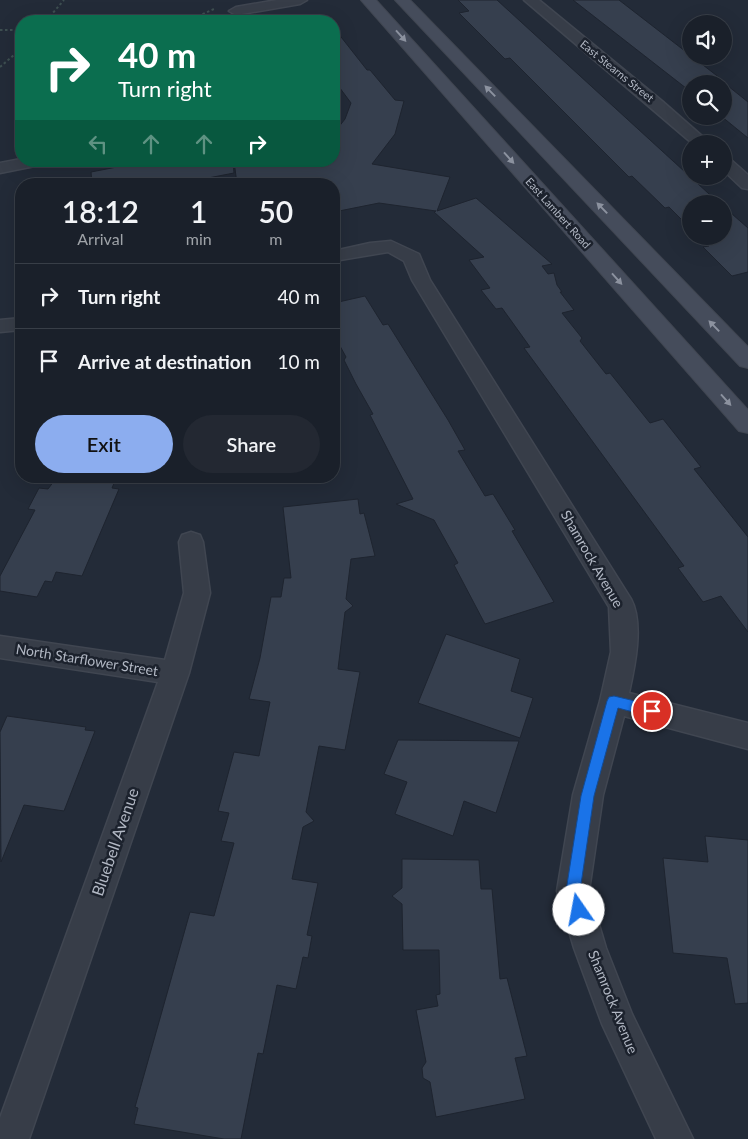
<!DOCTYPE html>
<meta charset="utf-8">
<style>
:root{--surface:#1a202a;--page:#232832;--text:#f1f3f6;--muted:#9fa3a8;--line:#383e47;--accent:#8cadef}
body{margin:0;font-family:Lato,sans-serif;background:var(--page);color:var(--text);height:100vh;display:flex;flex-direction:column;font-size:19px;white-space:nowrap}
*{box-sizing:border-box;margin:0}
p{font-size:16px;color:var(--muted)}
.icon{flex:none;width:28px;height:28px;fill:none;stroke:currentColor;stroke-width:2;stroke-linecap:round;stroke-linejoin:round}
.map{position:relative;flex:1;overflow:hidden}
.side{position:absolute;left:15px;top:178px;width:325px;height:305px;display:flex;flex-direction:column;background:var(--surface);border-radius:20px;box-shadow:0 5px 20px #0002,0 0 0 1px var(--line)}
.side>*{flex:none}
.guide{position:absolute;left:15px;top:15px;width:325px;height:152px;border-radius:20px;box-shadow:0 5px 20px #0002,0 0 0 1px var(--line);background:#0b6e4f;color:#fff;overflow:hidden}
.fabs{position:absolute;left:682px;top:15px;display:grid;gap:10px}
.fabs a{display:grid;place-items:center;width:50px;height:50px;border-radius:50%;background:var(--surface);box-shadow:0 5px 20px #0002,0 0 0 1px var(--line);font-size:25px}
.pin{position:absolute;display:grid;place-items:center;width:42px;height:42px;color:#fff;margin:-21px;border:2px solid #fff;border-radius:50%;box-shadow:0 1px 5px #0007}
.me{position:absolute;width:55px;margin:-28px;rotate:348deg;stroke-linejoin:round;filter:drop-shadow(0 0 4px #0008)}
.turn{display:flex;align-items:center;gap:18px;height:105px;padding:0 20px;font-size:22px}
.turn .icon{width:65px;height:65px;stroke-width:2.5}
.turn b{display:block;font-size:35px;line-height:42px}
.lanes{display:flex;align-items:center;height:48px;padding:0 20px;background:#0003;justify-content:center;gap:25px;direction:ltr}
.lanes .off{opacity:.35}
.eta{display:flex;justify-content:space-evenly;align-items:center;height:85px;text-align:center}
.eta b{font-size:30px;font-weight:600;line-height:35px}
.cta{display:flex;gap:10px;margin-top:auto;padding:10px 20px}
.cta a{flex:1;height:58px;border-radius:30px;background:var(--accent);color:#111;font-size:20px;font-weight:600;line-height:58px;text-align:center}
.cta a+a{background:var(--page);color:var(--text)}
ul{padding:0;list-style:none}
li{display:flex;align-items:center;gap:15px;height:65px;padding:0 20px;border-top:1px solid var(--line)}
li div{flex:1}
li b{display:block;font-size:19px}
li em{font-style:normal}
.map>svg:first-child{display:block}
.building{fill:#363f4e;stroke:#1e242f}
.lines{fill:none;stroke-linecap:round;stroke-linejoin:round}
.street-casing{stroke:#404651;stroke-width:3}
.secondary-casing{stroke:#404651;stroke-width:2}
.path{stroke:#3e4f51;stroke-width:2;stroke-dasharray:2.5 2.5;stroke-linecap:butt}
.street{fill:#373d48;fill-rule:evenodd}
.secondary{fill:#454c5b;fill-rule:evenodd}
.oneway{fill:#8c929f}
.route{fill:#1a73e8;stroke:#114b97}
.labels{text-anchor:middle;stroke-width:5;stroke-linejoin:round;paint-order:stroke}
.far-street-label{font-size:11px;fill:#b2b8c4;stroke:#1c222d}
.street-label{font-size:14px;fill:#b2b8c4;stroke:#1c222d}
.near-street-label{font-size:16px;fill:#b2b8c4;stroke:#1c222d}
</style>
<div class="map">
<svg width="748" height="1139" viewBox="0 0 748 1139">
<rect width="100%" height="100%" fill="#232b38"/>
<g class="building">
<polygon points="458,0 497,0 720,204 691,204 691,229 669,207 665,208 632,176 629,177 510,58 505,59 459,13 469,11"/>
<polygon points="573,0 619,0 725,82 723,82 748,102 748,138 721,116 724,116 724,84 691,84 691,92"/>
<polygon points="334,28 367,70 370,70 395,100 404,101 395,134 372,164 450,177 437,211 476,198 552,264 542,266 548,274 554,273 557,285 562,292 560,292 574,310 562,313 582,338 580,341 606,374 610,373 650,423 663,419 701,467 694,469 748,537 748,632 721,596 703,602 678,568 684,566 524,348 530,347 502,308 496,309 481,290 490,288 469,260 484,257 434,212 436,211 379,203 334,212 334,184 237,184 234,161 334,161 334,133 345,119 351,103 334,80"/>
<polygon points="148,161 233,161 234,173 177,184 92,184 91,172"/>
<polygon points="724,207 748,228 748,272 732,276 703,247 709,246 699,236 724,236"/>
<polygon points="365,296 383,325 388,324 448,420 465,450 458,451 485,496 493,494 515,530 512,531 554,602 485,624 454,565 458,563 434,520 396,504 413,499 370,415 373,414 356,384 344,360 346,357 334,335 334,303"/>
<polygon points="58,476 117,476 112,488 119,489 82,576 56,572 52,582 45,581 37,597 0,591 0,576 35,510 28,509 39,488 48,489"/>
<polygon points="358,499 360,514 364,513 375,556 351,559 346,599 353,606 345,612 338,669 360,672 345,750 319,746 306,812 314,821 303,827 292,879 318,883 307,935 312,936 308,958 303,957 296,989 277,985 263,1054 258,1053 241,1139 224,1139 134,1124 138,1108 135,1107 190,912 214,916 234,843 221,841 229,813 218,811 234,752 259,756 270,702 249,699 260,658 271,597 281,597 284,578 291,578 283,507"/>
<polygon points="446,634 520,659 511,691 533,698 520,738 418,703"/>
<polygon points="7,716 86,727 85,730 95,731 64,811 24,805 1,862 0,732"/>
<polygon points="398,740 519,741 496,813 464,801 453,836 395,814 407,782 384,774"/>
<polygon points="705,836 748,840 748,1003 735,1004 727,958 673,953 663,858 708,862"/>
<polygon points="402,859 479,860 481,889 492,889 500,979 507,978 527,1056 515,1058 525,1099 436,1117 430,1082 423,1078 422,1068 426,1062 416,1010 438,1006 436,995 440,994 439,950 403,950 402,904 392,896 402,888"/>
</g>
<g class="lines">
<defs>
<g id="street">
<polygon points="277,0 307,0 300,4 236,15 229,11 236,7"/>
<polygon points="524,0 539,0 662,101 711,144 693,144"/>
<polygon points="724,157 730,159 748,175 748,189 742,188 724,171"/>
<polygon points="21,159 21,161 47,161 45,164 0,173 0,163"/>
<path d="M391,241L419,254L430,280L631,599C644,623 635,666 629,693L748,723V749L624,716L603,795L589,891L606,948L632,1014L693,1139H656L602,1024L574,948L557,891L573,795L600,701L611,652L609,607L412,280L404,261L388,252L334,261V251L370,243Z"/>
<polygon points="21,318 21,330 0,332 0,320"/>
<polygon points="191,532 200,535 203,542 210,593 189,673 29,1139 0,1139 0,1118 158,682 0,658 0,636 165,660 184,593 179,542 182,535"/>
</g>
<g id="secondary">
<polygon points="361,0 376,0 748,410 748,433 739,431"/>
<polygon points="395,0 410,0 748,347 748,368 740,366"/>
</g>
</defs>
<use href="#street" class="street-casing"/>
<use href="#secondary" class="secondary-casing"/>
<g class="path">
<polyline points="41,21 51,15 64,0"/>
<polyline points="179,21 188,21 216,8"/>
<polyline points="0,30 21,30"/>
<polyline points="0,67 21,49"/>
</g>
<use href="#street" class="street"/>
<use href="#secondary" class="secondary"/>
</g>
<defs><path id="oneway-solid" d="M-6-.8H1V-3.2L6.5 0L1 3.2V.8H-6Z" transform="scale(1.25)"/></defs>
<g class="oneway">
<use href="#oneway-solid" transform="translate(401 36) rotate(48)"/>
<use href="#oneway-solid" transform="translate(490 91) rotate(-134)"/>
<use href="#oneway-solid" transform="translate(509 158) rotate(48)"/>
<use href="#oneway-solid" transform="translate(602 208) rotate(-134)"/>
<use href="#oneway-solid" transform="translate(617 279) rotate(48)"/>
<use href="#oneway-solid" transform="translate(714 326) rotate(-134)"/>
<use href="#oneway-solid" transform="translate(726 400) rotate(48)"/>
</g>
<polygon class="route" points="614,696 652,705 656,707 658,711 656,715 652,717 618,708 594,796 580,891 586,910 584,915 579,917 574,915 566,891 581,796 607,701 609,697"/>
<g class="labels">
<g class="far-street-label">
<text transform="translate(617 71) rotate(39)" y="4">East Stearns Street</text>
<text transform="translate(558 213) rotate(48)" y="4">East Lambert Road</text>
</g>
<g class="street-label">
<text transform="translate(592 559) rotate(60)" y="5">Shamrock Avenue</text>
<text transform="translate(87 660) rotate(9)" y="5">North Starflower Street</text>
<text transform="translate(613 1002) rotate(68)" y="5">Shamrock Avenue</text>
</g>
<g class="near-street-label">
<text transform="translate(115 842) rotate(-71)" y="6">Bluebell Avenue</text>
</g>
</g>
</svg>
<div class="fabs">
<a><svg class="icon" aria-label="sound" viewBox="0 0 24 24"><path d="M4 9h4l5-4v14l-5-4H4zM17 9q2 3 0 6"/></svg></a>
<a><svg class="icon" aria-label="search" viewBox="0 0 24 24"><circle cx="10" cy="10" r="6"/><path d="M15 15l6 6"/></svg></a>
<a>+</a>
<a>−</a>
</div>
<div class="pin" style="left:652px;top:711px;background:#d93025"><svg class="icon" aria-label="arrive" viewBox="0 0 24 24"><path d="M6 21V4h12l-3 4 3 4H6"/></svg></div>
<svg class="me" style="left:579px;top:910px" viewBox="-20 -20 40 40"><circle r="19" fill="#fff"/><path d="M0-13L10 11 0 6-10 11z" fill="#1a73e8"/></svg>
<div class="guide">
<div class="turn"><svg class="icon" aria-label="right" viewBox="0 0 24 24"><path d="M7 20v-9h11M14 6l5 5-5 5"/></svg><div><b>40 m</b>Turn right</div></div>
<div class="lanes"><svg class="icon off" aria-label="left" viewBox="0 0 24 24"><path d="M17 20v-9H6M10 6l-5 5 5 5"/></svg><svg class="icon off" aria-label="ahead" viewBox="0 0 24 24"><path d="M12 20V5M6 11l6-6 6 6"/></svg><svg class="icon off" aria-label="ahead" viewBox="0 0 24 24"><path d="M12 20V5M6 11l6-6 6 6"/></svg><svg class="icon" aria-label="right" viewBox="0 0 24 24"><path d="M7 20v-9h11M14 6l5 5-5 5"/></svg></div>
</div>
<section class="side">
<div class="eta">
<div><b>18:12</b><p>Arrival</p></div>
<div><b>1</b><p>min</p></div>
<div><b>50</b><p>m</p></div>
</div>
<ul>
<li><svg class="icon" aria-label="right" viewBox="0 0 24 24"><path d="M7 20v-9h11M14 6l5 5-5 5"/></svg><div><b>Turn right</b></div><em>40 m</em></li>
<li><svg class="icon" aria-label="arrive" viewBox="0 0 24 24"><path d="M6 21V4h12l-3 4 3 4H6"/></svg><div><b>Arrive at destination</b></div><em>10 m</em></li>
</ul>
<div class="cta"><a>Exit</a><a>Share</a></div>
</section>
</div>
